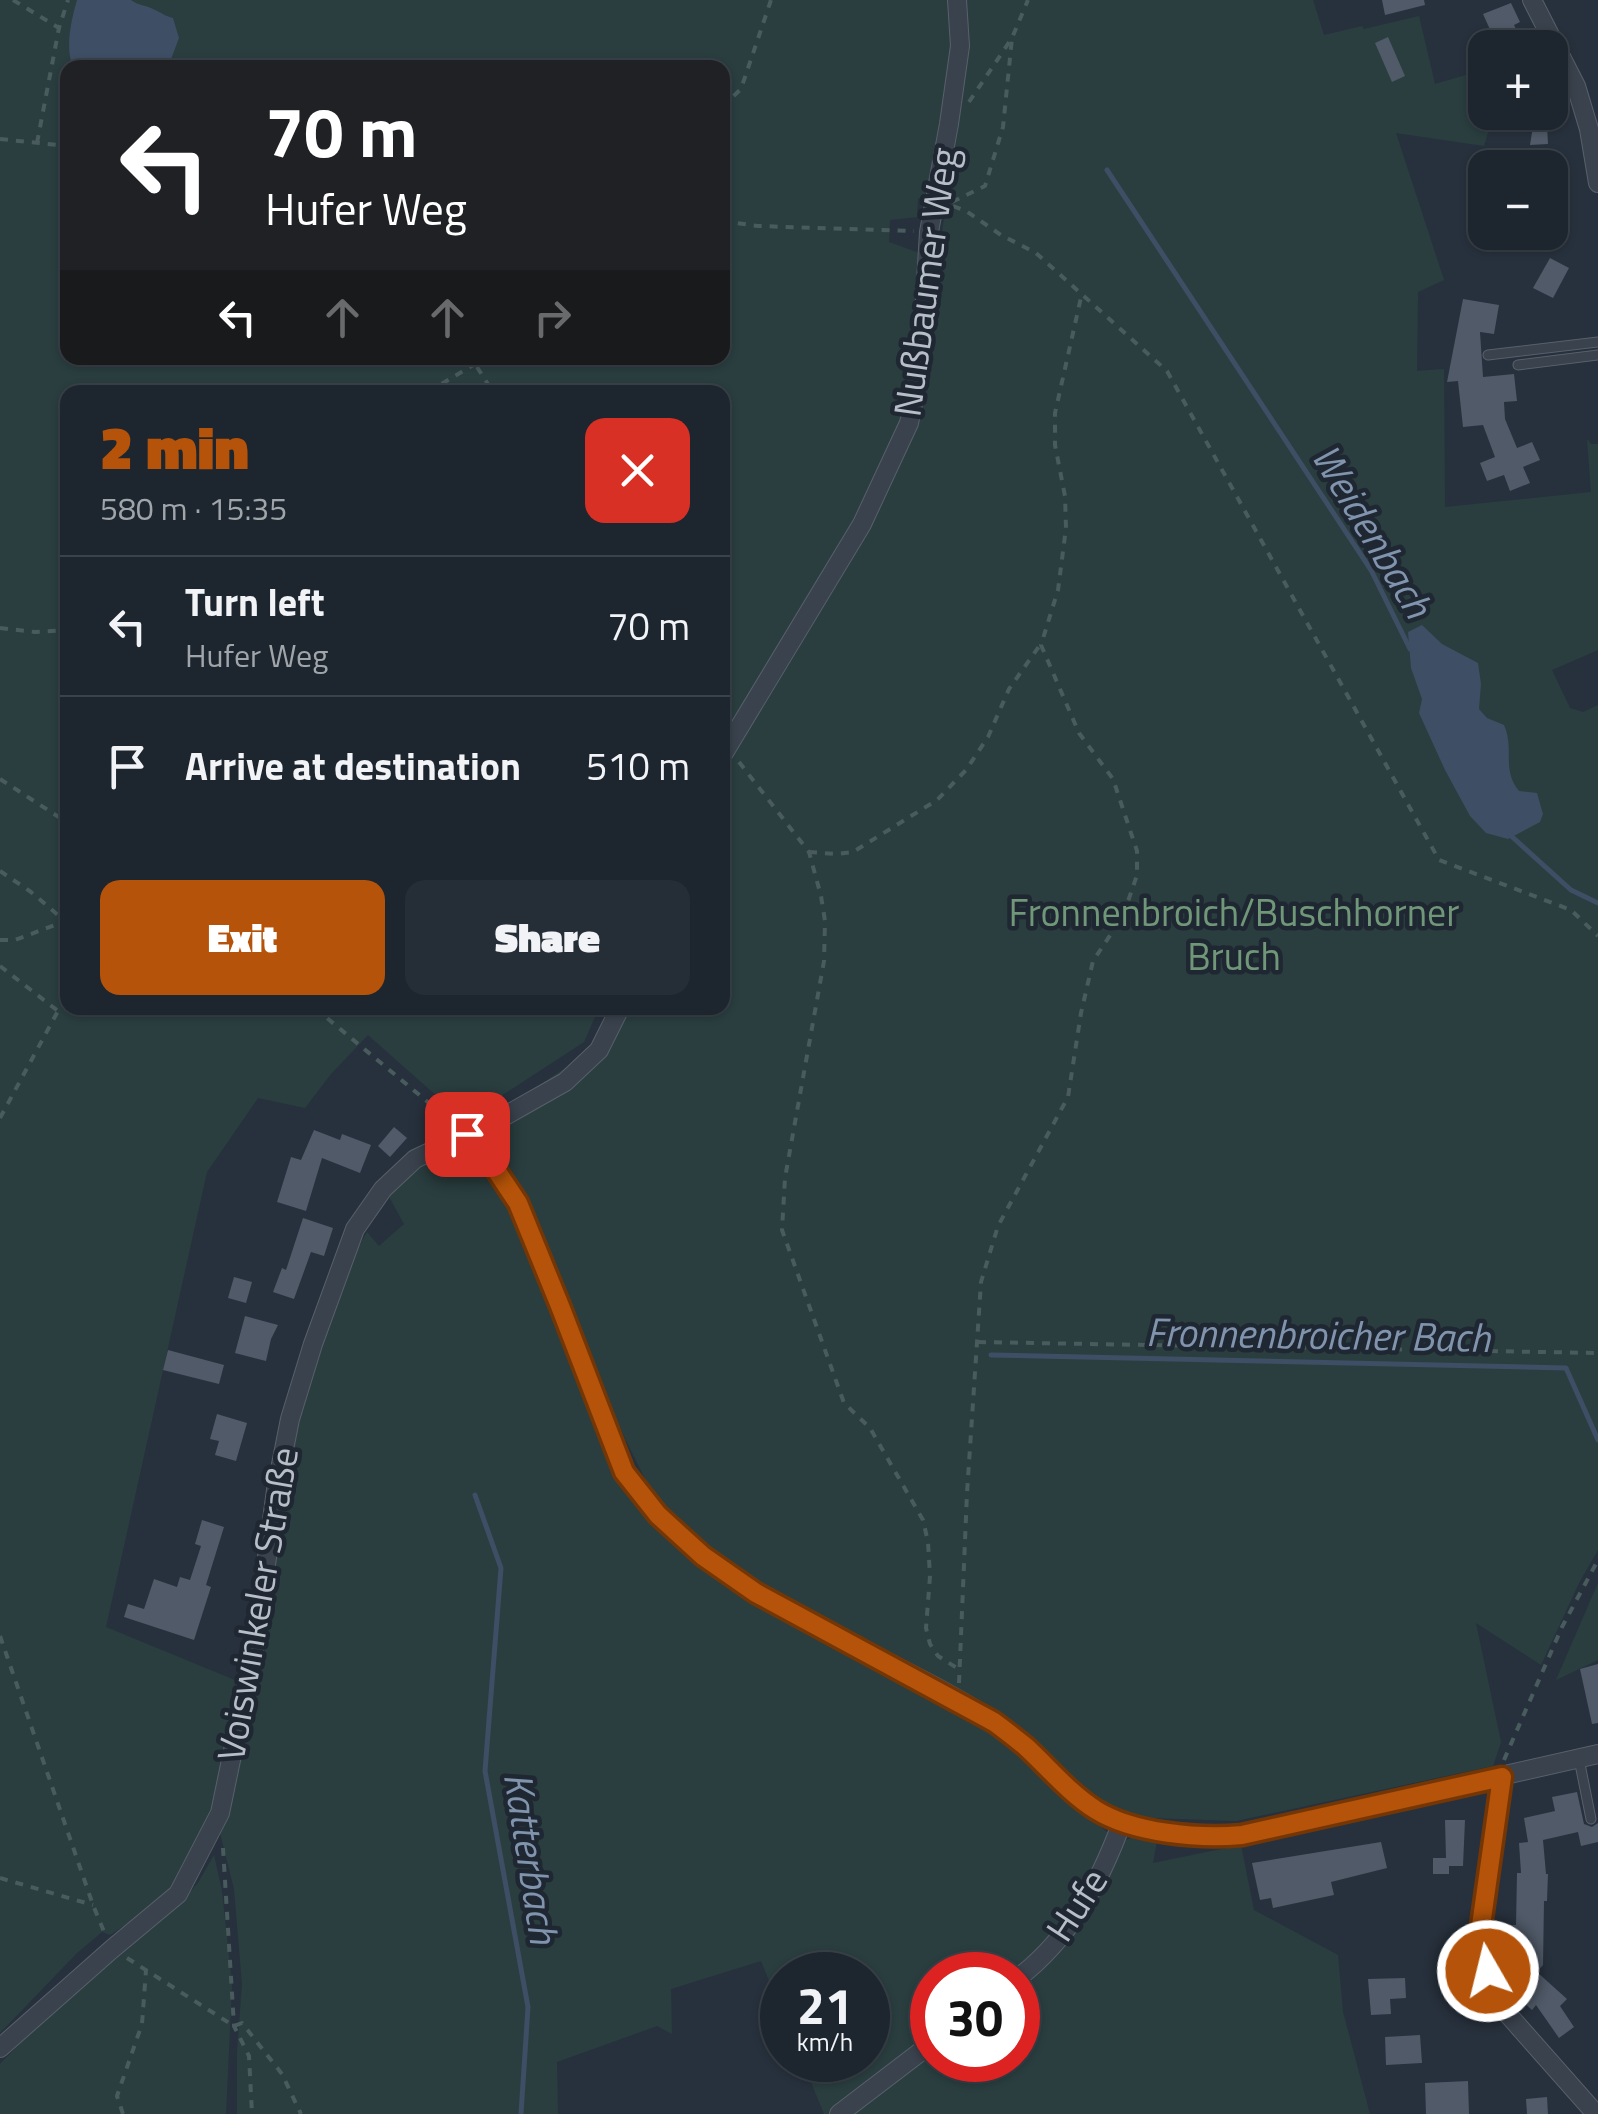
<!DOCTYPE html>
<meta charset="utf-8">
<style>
:root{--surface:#1d252e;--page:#252d36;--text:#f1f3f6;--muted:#a0a5aa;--line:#3b424a;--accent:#b45309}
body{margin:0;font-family:"Titillium Web",sans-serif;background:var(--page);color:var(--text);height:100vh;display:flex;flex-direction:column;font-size:38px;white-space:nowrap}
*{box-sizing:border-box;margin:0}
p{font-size:32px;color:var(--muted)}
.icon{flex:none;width:55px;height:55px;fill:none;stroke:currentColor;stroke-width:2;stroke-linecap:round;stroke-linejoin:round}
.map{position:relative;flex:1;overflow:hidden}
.details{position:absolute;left:60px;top:385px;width:670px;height:630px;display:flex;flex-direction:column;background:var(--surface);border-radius:20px;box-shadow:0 2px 8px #0004,0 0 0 2px var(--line)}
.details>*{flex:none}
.hud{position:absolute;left:60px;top:60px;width:670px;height:305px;border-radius:20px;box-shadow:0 2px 8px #0004,0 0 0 2px var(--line);background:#202124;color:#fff;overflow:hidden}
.buttons{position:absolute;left:1468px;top:30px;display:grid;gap:20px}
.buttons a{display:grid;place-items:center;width:100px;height:100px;border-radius:20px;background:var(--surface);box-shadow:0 2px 8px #0004,0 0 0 2px var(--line);font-size:50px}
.speed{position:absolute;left:760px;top:1952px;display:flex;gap:20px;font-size:50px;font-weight:700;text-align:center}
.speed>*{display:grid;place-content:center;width:130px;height:130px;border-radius:50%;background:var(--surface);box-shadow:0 2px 8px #0004,0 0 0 2px var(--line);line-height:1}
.speed small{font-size:25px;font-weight:400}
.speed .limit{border:15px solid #d22;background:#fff;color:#111}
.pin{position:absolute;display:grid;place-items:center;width:85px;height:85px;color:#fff;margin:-42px;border-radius:20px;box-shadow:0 5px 15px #0006}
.me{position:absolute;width:110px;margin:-55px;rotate:352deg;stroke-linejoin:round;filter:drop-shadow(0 0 8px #0008)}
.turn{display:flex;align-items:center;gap:35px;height:210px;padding:0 40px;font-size:45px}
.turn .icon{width:130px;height:130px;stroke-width:2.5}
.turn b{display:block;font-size:70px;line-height:85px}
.lanes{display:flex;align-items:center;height:95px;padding:0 40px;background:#0003;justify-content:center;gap:50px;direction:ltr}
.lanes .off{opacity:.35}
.round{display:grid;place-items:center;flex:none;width:105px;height:105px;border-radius:20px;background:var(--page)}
.summary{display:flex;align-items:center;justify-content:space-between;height:170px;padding:0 40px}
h1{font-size:60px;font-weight:800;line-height:75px;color:var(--accent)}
.primary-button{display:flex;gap:20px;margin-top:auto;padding:20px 40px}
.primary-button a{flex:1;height:115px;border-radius:20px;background:var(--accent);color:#fff;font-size:40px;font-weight:800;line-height:115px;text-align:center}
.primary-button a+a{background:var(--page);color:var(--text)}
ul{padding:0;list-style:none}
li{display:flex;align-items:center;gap:30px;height:140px;padding:0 40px;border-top:2px solid var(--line)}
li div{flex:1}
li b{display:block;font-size:38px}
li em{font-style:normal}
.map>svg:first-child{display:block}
.green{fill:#2a3e3f;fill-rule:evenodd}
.water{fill:#3e4e64}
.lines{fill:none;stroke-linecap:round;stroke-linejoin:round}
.stream{stroke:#3e4e64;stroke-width:5}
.building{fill:#505a68}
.lane-casing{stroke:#58606b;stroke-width:11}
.street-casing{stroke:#58606b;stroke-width:20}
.path{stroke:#495b5d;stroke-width:4;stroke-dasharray:8 8;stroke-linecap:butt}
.lane{stroke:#3a424d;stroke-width:9}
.street{stroke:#3a424d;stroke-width:18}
.route-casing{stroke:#753606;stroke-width:25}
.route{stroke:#b45309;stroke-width:18}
.labels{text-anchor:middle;stroke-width:9;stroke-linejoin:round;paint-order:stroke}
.street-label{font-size:38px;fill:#b7bec8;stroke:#1f2732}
.park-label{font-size:38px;fill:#709778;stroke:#1f2732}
.water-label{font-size:40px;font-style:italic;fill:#8194ad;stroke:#1f2732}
</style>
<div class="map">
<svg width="1598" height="2114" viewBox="0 0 1598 2114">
<rect width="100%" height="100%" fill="#27313d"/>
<g class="green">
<path d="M0,0H1313L1324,35L1362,26L1364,29L1419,16L1435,84L1466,75L1485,66V112L1494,113L1484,146L1396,133L1444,280L1418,292L1417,371L1444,369L1445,507L1591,492L1587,439L1591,444H1598V650L1552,670L1570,708L1583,712L1598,705V1550L1579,1583L1541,1665L1476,1623L1501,1742L1493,1766L1236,1821L1152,1818L1105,1808L1094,1801L1052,1762L725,1561L703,1546L665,1511L651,1491L607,1402L513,1173L472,1129L591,1051L610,1008H722L723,766L855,545L723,745L722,392H68V1008H599L584,1042L464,1120L368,1035L331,1074L305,1108L258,1098L207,1172L106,1627L242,1683L210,1826L180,1881L152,1908L110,1935L102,1932L77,1953L0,2033ZM68,68H722V358H68ZM931,190L947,198L941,238L925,255L889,242L890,220L917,217L918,199Z"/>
<polygon points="463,1133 497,1180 604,1418 654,1520 1003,1736 1107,1832 1108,1847 1068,1919 1013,1975 932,1975 932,2036 863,2091 830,2114 824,2114 802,2060 868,2060 868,1975 782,1975 782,2013 761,1961 671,1989 672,2034 657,2026 557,2062 558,2114 237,2114 237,2053 242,1984 234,1889 219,1829 274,1584 277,1501 294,1413 348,1266 367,1232 379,1246 404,1224 387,1193 418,1157"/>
<polygon points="1598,1583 1598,1660 1556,1680"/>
<polygon points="1137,1835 1158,1835 1153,1863 1241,1845 1254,1910 1338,1955 1343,2012 1370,2114 847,2114 932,2048 932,2060 1018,2060 1018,1984 1122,1842"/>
<polygon points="214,1855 222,1891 232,1985 226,2114 0,2114 0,2064 95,1967 149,1930 176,1908 198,1883"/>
</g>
<g class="water">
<path d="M77,0H131C139,6 147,5 155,10C162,13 165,16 173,18L179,38L168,67H73C65,47 71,21 77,0Z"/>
<path d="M1422,625L1442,644L1478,663L1481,684L1479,709L1487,718L1504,725C1515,750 1501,769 1519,791L1537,793L1543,814L1540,822L1508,839L1486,833L1470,816L1445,770L1419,713L1422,699L1411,668L1408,632Z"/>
</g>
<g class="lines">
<g class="stream">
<polyline points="1107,170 1371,570 1410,649"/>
<polyline points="1509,834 1571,890 1598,903"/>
<polyline points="991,1355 1566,1368 1598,1440"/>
<polyline points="475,1495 501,1568 485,1771 528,2007 521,2114"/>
</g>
</g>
<g class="building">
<polygon points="1382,0 1424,0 1425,5 1385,15"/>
<polygon points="1511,3 1520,22 1514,25 1521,39 1504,48 1496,32 1492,34 1483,14"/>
<polygon points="1388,37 1405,76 1392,82 1375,43"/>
<polygon points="1547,125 1548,144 1530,145 1533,126"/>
<polygon points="1550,258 1569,268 1553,298 1533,288"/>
<polygon points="1463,299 1499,305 1494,334 1480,332 1483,377 1514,374 1517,401 1504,402 1505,419 1517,448 1532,442 1540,460 1523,467 1530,483 1510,491 1504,475 1487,481 1480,463 1495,457 1483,425 1463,427 1458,381 1447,382"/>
<polygon points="394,1127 407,1138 390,1157 378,1146"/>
<polygon points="314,1130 340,1140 342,1134 371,1145 360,1173 322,1158 306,1211 277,1202 291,1157 301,1160"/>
<polygon points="303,1218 333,1228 324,1256 311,1252 294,1299 273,1292 282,1268 286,1270"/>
<polygon points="234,1277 252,1282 246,1303 228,1298"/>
<polygon points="245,1316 278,1325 271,1339 266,1361 235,1353"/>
<polygon points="168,1350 224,1365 219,1384 163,1370"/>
<polygon points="217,1414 247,1423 236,1461 215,1455 219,1441 210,1439"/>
<polygon points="202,1520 224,1527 206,1585 211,1587 194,1640 124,1617 128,1604 144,1609 154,1579 177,1587 180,1577 190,1580 201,1546 195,1544"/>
<polygon points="1598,1664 1598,1723 1592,1724 1580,1669"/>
<polygon points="1577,1792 1584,1824 1592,1827 1598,1823 1598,1842 1581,1846 1578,1832 1543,1840 1546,1874 1548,1874 1547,1901 1544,1901 1543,1965 1537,1972 1567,1999 1560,2006 1574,2027 1559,2038 1536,2005 1532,2010 1516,1996 1521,1991 1515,1970 1513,1970 1513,1940 1509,1940 1509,1925 1516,1925 1517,1873 1521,1873 1519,1843 1528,1842 1524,1818 1555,1811 1552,1797"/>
<polygon points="1445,1820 1465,1820 1463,1866 1449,1866 1449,1874 1433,1874 1433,1858 1446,1858"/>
<polygon points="1381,1842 1387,1868 1331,1882 1334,1895 1273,1908 1271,1898 1260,1900 1252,1863"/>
<polygon points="1405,1978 1406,1998 1390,1999 1391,2014 1371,2015 1368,1979"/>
<polygon points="1420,2035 1422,2063 1386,2065 1385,2037"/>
<polygon points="1468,2081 1469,2114 1426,2114 1425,2083"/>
<polygon points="1547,2097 1548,2114 1527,2114 1526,2099"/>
</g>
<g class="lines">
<defs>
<g id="lane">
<polyline points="1488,355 1598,342"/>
<polyline points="1518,365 1598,355"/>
<polyline points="1579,1759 1591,1819"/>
</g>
<g id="street">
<polyline points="1532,0 1576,86 1589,129 1598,183"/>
<polyline points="722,756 862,524 909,423 921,365 929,232 949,124 960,46 957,0"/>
<path d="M467,1134C531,1202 562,1310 595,1397C604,1420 612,1454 625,1474C703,1594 876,1645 992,1720C1038,1750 1069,1803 1122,1822C1158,1835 1203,1839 1241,1835L1598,1754"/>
<polyline points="1501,1777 1479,1939 1497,2002 1596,2114"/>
<path d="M1018,1978C1070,1938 1100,1882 1122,1822"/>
<polyline points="0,2048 112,1949 178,1894 220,1813 256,1640 276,1490 290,1419 313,1344 355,1229 383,1189 415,1159 503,1117 565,1082 599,1050 620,1008"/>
<polyline points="839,2114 932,2043"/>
</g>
</defs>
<use href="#lane" class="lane-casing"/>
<use href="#street" class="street-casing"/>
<g class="path">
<polyline points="13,0 59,28"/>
<polyline points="969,102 1012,38 1028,0"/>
<polyline points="722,107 741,89 771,0"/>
<polyline points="0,139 68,146"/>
<polyline points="37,143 59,28 68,0"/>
<polyline points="952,202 985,186 1003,127 1012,38"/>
<polyline points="953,206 966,211 1001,235 1036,253 1167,371 1439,860 1571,910 1598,936"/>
<polyline points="722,221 758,226 914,231"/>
<polyline points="477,367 493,392"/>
<polyline points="428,392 485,358"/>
<polyline points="0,628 35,632 68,630"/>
<polyline points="739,762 809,852 821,896 825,921 824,961 785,1178 782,1230 844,1403 870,1428 923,1520 928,1542 930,1576 926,1628 930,1644 938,1656 957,1668"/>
<polyline points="0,779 68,823"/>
<polyline points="809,852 836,854 853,852 937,800 966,770 988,737 1009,689 1040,645"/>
<polyline points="0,871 31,892 65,921"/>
<polyline points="0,940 15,940 63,922"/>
<polyline points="0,966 58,1011"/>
<polyline points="315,1008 453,1123"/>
<polyline points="0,1118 58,1011 68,1000"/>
<polyline points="978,1342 1598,1353"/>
<polyline points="0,1636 93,1905 105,1934"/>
<polyline points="959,1683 967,1493 981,1282 998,1226 1068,1097 1081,1013 1093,961 1123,916 1137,875 1137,851 1113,779 1079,733 1041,645 1058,590 1066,528 1065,496 1055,445 1055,413 1082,293"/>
<polyline points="1504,1760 1562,1627 1598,1560"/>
<polyline points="223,1848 234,2026 249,2056 252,2114"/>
<polyline points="0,1878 93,1905"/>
<polyline points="127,1958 234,2026 242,2023 282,2074 301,2114"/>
<polyline points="123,2114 117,2096 142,2024 146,1970"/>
</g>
<use href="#lane" class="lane"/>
<use href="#street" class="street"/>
</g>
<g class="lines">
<defs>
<path id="route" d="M467,1134L484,1152L518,1203L560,1306L624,1472L658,1515L703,1556L756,1593L994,1722C1005,1730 1015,1738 1025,1746C1048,1767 1069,1793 1096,1810C1133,1833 1198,1839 1242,1835L1502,1777L1479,1940L1488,1971"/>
</defs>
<use href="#route" class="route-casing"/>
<use href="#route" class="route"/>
</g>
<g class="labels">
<g class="street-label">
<text transform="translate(926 282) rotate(-82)" y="13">Nußbaumer Weg</text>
<text transform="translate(258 1604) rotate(-80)" y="13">Voiswinkeler Straße</text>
<text transform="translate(1077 1905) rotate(-57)" y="13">Hufe</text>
</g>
<g class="park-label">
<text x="1234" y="926">Fronnenbroich/Buschhorner<tspan x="1234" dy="44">Bruch</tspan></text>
</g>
<g class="water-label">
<text transform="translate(1372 531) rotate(59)" y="14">Weidenbach</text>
<text transform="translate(1318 1335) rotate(1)" y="14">Fronnenbroicher Bach</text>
<text transform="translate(531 1858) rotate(81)" y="14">Katterbach</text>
</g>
</g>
</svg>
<div class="buttons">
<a>+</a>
<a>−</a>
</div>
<div class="speed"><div>21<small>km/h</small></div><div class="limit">30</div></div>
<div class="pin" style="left:467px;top:1134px;background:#d93025"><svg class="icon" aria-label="arrive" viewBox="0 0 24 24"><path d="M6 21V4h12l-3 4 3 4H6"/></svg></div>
<svg class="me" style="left:1488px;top:1971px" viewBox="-20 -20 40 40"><circle r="17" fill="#b45309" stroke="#fff" stroke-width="3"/><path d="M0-11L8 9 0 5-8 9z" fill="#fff"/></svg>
<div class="hud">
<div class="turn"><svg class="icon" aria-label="left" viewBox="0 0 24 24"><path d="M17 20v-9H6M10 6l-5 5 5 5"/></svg><div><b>70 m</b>Hufer Weg</div></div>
<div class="lanes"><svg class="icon" aria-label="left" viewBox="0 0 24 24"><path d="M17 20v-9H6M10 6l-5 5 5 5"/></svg><svg class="icon off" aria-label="ahead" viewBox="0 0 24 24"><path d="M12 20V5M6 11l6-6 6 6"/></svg><svg class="icon off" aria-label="ahead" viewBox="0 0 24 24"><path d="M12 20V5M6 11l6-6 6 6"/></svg><svg class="icon off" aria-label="right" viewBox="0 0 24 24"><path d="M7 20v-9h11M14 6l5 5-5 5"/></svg></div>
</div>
<section class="details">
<div class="summary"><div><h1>2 min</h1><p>580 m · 15:35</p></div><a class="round" style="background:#d93025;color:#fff"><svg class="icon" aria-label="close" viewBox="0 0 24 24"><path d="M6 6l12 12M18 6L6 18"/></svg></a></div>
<ul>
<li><svg class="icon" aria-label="left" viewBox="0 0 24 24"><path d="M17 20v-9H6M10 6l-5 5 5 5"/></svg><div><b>Turn left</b><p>Hufer Weg</p></div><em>70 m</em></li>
<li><svg class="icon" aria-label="arrive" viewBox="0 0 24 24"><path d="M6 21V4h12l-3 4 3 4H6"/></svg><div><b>Arrive at destination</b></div><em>510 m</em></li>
</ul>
<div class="primary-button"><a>Exit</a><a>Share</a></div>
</section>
</div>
